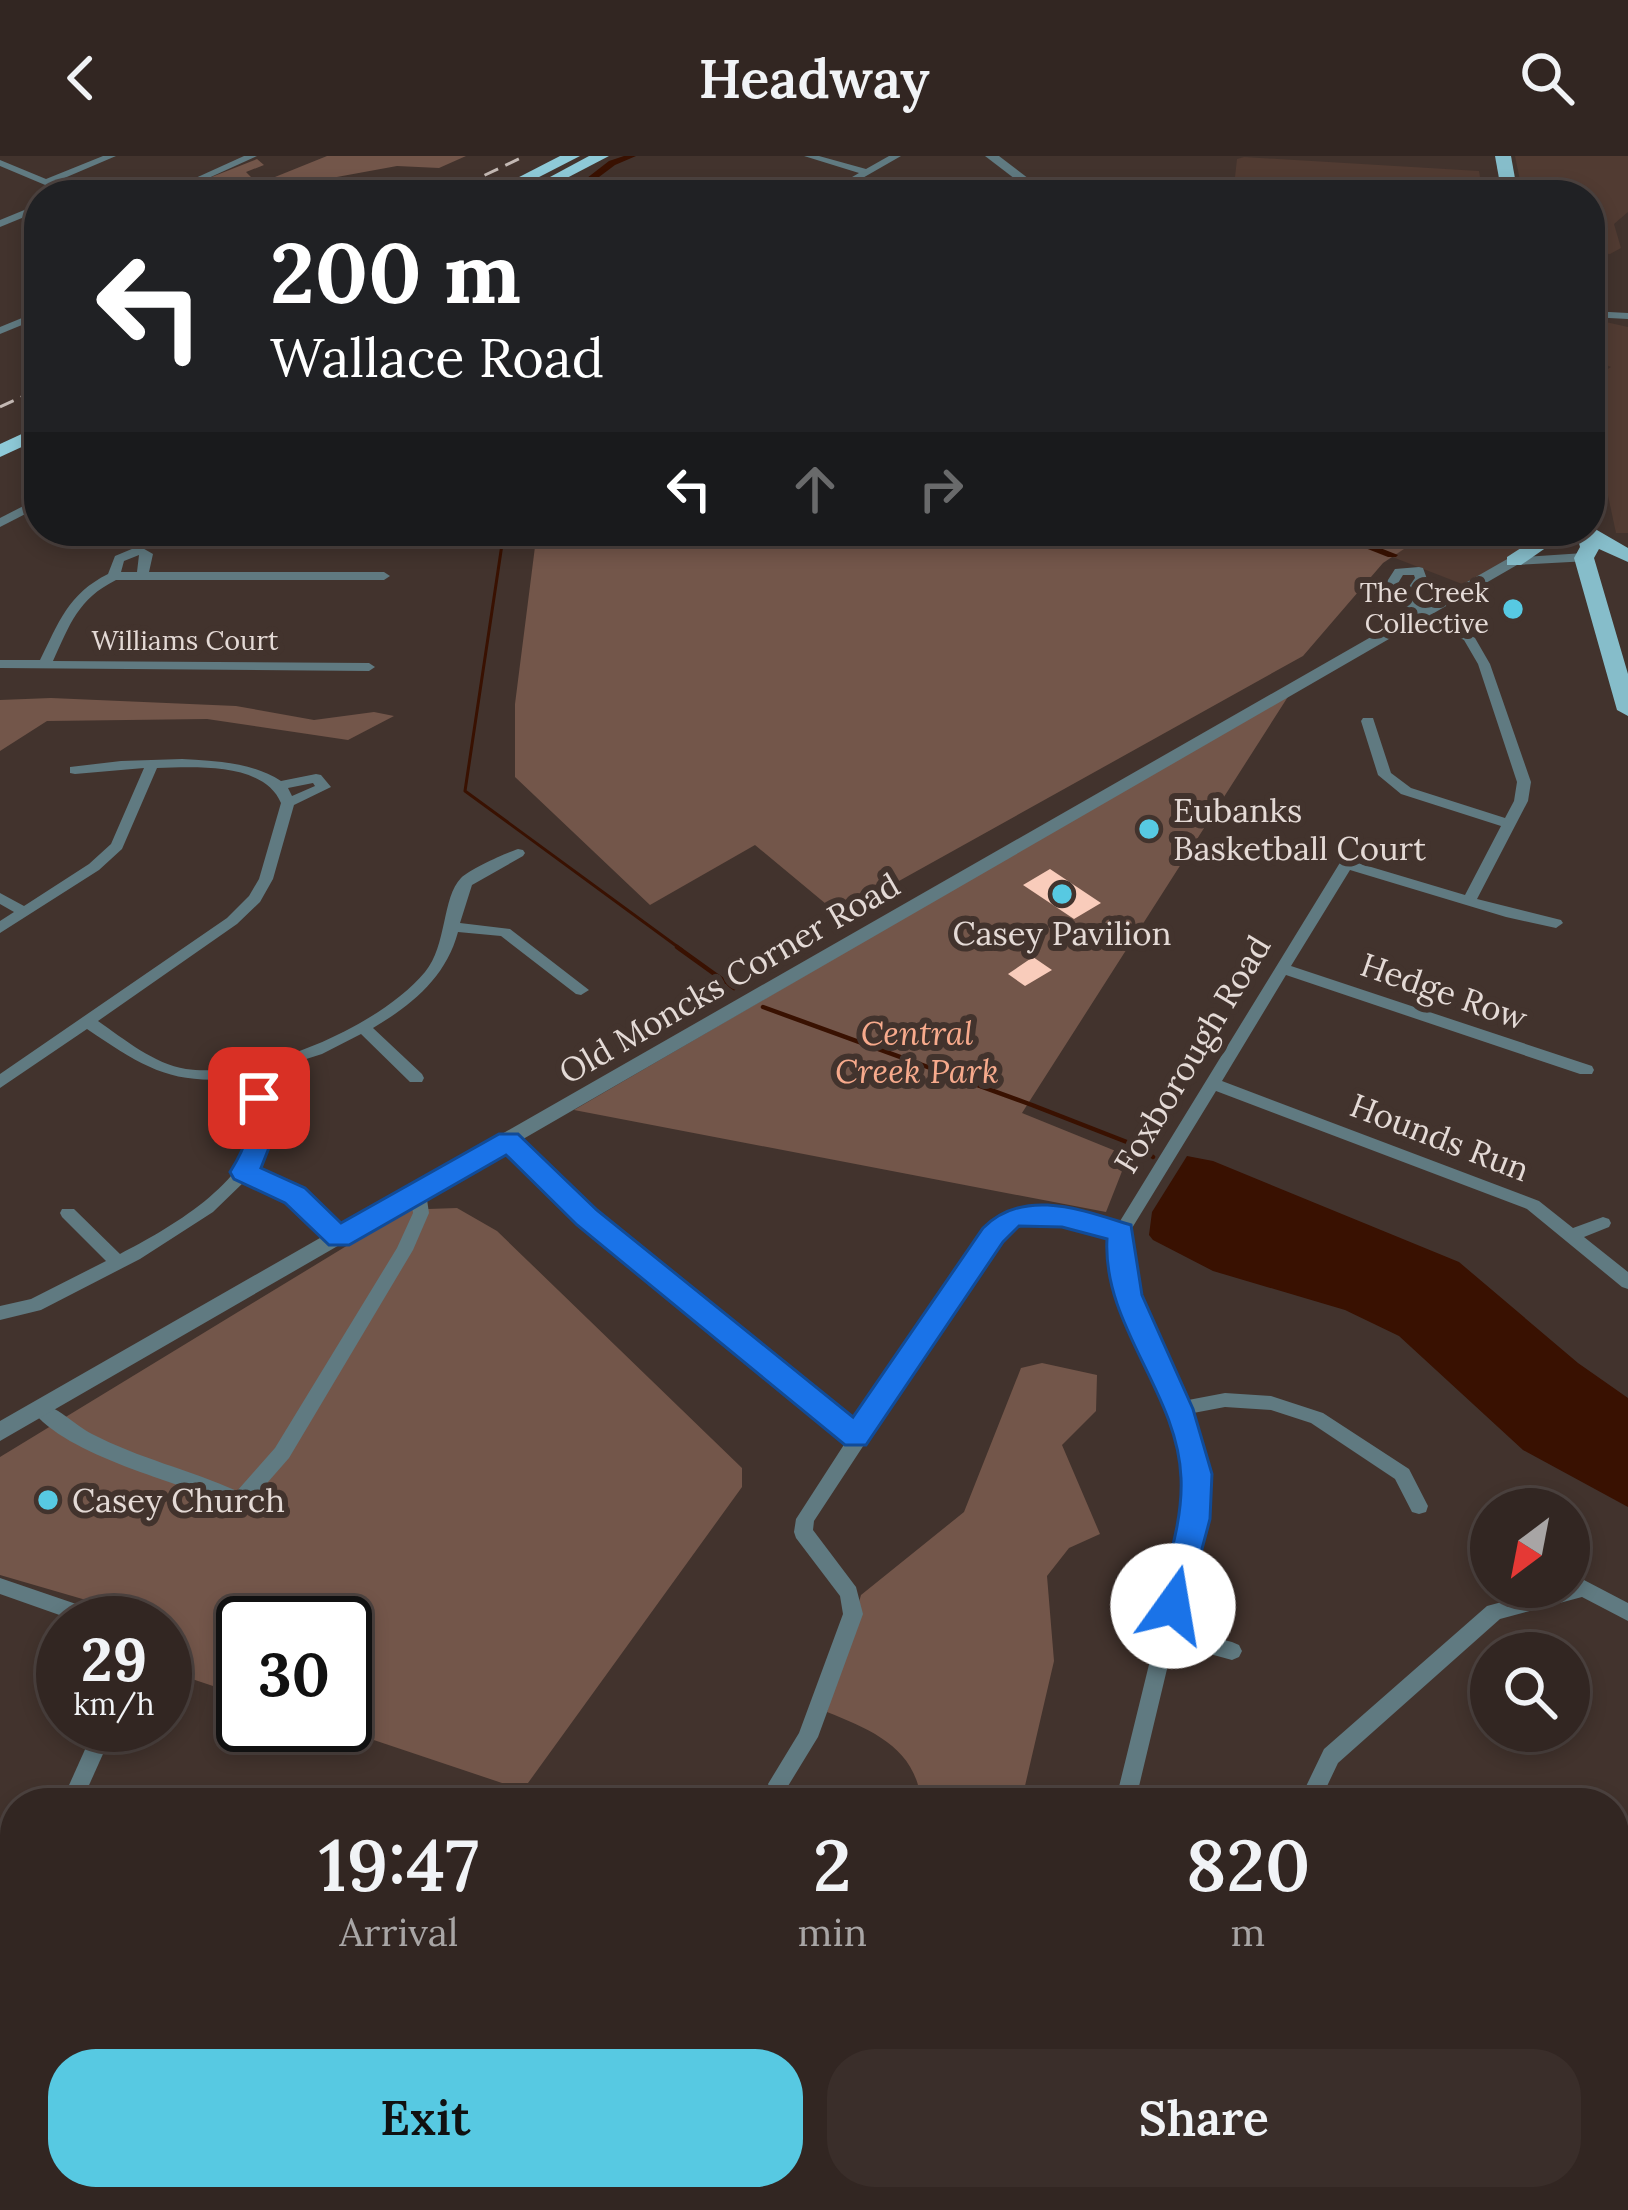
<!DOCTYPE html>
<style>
:root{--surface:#322622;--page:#3a2e2a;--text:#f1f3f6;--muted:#a8a5a5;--line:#4d4340;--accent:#57c9e2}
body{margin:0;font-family:Lora,serif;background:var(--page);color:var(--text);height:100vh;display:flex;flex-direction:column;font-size:45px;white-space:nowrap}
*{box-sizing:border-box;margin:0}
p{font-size:39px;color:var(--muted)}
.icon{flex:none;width:66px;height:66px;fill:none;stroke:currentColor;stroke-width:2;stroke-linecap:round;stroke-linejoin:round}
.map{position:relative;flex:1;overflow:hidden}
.sheet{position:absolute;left:0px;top:1632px;width:1629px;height:423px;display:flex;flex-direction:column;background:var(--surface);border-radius:48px 48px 0 0;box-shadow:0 6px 18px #0003,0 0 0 3px var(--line)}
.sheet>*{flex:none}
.guide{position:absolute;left:24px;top:24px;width:1581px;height:366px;border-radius:48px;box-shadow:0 6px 18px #0003,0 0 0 3px var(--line);background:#202124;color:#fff;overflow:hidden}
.needle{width:78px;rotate:212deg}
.tools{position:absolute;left:1470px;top:1332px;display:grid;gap:24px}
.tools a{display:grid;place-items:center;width:120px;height:120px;border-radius:50%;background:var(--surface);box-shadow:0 6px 18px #0003,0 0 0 3px var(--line);font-size:60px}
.speed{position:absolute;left:36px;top:1440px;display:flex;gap:24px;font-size:60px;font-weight:700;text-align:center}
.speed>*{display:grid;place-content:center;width:156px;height:156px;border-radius:50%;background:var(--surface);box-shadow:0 6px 18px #0003,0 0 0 3px var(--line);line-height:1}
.speed small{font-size:30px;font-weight:400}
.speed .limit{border:6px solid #111;border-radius:18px;background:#fff;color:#111}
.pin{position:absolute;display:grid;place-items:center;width:102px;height:102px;color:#fff;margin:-51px;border-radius:24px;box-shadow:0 6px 18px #0006}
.me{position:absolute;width:132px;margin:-66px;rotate:13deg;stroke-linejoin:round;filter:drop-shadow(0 0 9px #0008)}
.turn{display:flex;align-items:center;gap:42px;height:252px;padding:0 48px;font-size:54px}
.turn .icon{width:156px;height:156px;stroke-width:2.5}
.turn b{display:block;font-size:84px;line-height:102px}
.lanes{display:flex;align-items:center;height:114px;padding:0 48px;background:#0003;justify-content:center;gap:60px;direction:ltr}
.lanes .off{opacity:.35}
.eta{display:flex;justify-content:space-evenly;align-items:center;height:204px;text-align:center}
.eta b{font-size:72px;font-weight:600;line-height:84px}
.action{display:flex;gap:24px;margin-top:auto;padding:24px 48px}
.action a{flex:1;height:138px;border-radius:48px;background:var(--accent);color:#111;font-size:48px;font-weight:600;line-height:138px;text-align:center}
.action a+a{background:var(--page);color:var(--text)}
header{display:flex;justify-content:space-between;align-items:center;height:156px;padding:0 48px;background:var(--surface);font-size:54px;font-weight:600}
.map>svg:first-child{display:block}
.built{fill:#513b32}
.green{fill:#73564a}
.water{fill:#391101}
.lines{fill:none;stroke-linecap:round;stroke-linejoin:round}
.stream-far1{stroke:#391101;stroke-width:3}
.stream{stroke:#391101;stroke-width:4.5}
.canal{fill:#391101;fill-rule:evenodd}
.building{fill:#f9ccbb}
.minor{fill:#607a81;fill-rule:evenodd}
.tertiary{fill:#607a81;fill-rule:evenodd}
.primary{fill:#86bdca;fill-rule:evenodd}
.trunk{fill:#8ecad8;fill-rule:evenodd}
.rail{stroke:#c3b8b3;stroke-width:3;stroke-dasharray:15 8;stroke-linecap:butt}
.route{fill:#1a73e8;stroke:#114b97;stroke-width:3}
.poi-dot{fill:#57c9e2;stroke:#42332d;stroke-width:4.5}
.labels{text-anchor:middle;stroke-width:12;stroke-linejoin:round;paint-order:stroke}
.far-poi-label{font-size:27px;fill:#e4dad6;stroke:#42332d;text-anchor:end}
.far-street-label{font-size:27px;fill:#e4dad6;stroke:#42332d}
.poi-label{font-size:33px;fill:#e4dad6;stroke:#42332d;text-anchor:start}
.street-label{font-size:33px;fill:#e4dad6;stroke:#42332d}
.park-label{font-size:33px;font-style:italic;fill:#f7aa8c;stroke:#42332d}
</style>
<header><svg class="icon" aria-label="back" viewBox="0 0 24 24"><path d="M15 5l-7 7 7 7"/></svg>Headway<svg class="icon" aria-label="search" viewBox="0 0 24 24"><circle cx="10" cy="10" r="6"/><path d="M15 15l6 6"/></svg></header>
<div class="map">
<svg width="1628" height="2054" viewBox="0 0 1628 2054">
<rect width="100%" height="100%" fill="#42332d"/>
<g class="built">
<polygon points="1515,0 1628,0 1628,56 1614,68 1621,92 1610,98 1590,97 1590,39 1523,39"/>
<polygon points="1244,1 1479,15 1483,39 1233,39 1237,3"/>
<polygon points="1597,164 1628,171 1628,377 1616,377 1601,307 1590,301 1590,224 1611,211 1590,203 1590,172"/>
<polygon points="1392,375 1541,375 1475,433 1382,397 1383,383"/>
</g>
<g class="green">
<polygon points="327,0 466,0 439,12 397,10 315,25 283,39 227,39 227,35 166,39 257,3 264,9 246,16 253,23 270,23"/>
<polygon points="537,375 1391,375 1410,389 1383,407 1303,500 854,750 826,748 755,689 650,749 515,621 515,548"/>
<polygon points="1291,536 1022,957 1128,1000 1106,1056 574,954"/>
<polygon points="51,542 236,550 314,564 374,556 394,560 348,584 207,563 47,565 0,595 0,544"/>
<polygon points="422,1044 428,1053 457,1052 497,1075 742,1312 742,1331 528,1627 502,1627 329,1569 345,1569 345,1467 243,1467 243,1540 165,1514 165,1467 0,1419 0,1301"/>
<path d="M1042,1207L1097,1219L1096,1255L1062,1289L1100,1378L1069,1392L1047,1420L1054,1505L1021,1647H900L920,1638C912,1590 869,1573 827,1556L861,1439L964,1356L1021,1212Z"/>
<polygon points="15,1778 15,1932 0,1926 0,1806"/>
<polygon points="332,2040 922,2040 917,2054 335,2054 325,2051"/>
</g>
<polygon class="water" points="1187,1000 1213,1005 1459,1106 1578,1207 1628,1242 1628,1351 1523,1294 1399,1180 1345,1154 1213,1115 1153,1084 1149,1079 1152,1056"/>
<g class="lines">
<polyline class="stream-far1" points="504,375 465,635 682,794"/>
<g class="stream">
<polyline points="677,791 734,832"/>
<polyline points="763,851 1032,949 1137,990 1153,1001"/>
</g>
<g class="canal">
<polygon points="624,0 636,0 615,9 575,39 565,39 609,5"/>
<polygon points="1322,375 1337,375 1398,399 1396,401 1388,401"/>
</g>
</g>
<g class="building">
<polygon points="1050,713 1101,747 1074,763 1023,729"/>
<polygon points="1033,801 1052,814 1025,830 1008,818"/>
</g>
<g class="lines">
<g class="minor">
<polygon points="103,0 116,0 55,26 82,39 69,39 0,10 0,4 46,23"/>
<polygon points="244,0 257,0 171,39 158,39"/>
<polygon points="804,0 819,0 866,13 889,0 901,0 833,39 821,39 859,17"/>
<polygon points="1145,30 1173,37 1112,39 1114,37"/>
<polygon points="39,48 39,55 0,71 0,64"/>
<polygon points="39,155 39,162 0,178 0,171"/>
<polygon points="1590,155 1628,157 1628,163 1590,161"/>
<polygon points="39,342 39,351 0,371 0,362"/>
<path d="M139,390L153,398L149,416H384L390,420L384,424H116C78,443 70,468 53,505L369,507L375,511L369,515L0,512V504H40C59,466 68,438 108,418L115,400ZM139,399L137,416H121L124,405Z"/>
<path d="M1419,411L1423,412L1427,423L1415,437L1414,445L1430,451L1431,457L1475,482L1490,508L1531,626L1528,645L1477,743L1561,764L1563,767L1556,772L1506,761L1350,714L1291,810L1592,910L1594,914L1592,918H1580L1286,819L1222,925L1539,1045L1573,1072L1603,1061L1609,1063L1611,1067L1609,1071L1584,1081L1628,1116V1133L1622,1131L1527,1053L1216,935L1129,1077L1131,1109L1138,1139L1183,1245L1225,1237L1271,1240L1323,1257L1409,1313L1428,1350L1426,1356L1419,1358L1412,1356L1395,1323L1311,1267L1271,1254L1225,1251L1188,1258C1196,1279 1204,1301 1206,1323C1210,1365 1187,1430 1177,1472L1232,1486L1239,1489L1242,1495L1239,1501L1232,1504L1173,1488L1135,1647H1115L1185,1362L1188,1321L1180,1285L1121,1139L1114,1109L1113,1081C1071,1069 1037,1054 999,1083L814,1365L813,1374L856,1431L863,1458L818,1581L785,1635L778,1637L771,1635L768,1628L799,1577L843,1458L840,1440L796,1382L794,1376L796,1363L847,1284L581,1066L500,985L502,981H514L593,1058L856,1271L987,1075C1031,1041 1069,1056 1117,1070L1341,705H1351L1465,739L1501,670L1401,638L1378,619L1361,565L1363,562H1373L1391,617L1411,632L1505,662L1514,645L1517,626L1478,508L1464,484L1418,460L1417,455L1379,438L1395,413ZM1403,419H1414L1415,422L1402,441L1392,437Z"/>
<path d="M182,603C216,605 251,606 281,625L316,618L321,619L331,631L294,649L273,723L260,746L237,768L98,865C124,883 154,908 186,913C258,923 379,871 425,816C447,790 442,741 461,722C472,712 504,698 518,693L523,694L525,697L523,700L472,729L460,767L510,773L589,834L581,839L576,838L501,780L458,776C446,821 412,849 373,872L422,918L424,922L422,926H410L361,878L322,898L262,917C271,955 278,979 254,1014L301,1036L345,1077L347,1081L345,1085H333L289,1044L246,1024L213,1056L140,1103L41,1154L0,1164V1150L31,1143L106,1105L62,1061L60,1057L62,1053H74L120,1098C168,1073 251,1027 256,967C257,952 251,935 248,921C174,931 146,913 87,873L0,932V918L227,762L249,740L259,723L281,647C264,606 195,611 157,612L122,693L99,714L0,777V765L14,756L0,748V737L24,750L89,708L111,688L144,612L75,618L70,617V611L121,605ZM313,627L315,630L292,640L288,632Z"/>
<path d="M418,1031L426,1037L429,1057L413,1094L289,1302L247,1350L240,1353L233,1350C178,1325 67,1301 31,1253L34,1248C53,1245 74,1269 92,1278C138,1302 190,1314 237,1335L275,1292L397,1092L413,1057L410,1037Z"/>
<polygon points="0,1422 82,1450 94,1467 72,1467 68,1462 0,1438"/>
<polygon points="1584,1424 1628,1447 1628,1465 1582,1441 1500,1463 1338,1607 1319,1647 1298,1647 1324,1593 1487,1450 1557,1431 1569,1431 1569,1428"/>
<polygon points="96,1569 116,1569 81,1647 61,1647"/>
<path d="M15,1738C15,1755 20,1778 0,1785C0,1768 0,1745 15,1738Z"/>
<polygon points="1019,2040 1043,2040 1040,2054 1016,2054"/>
<polygon points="1105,2040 1143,2040 1154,2046 1158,2054 1120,2054 1109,2048"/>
<path d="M1428,2040C1446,2040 1470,2035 1478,2054C1460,2054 1436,2054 1428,2040Z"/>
</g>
<g class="tertiary">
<polygon points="985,0 999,0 1050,39 1036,39"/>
<polygon points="1584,397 1589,399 1589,405 1517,409 0,1285 0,1265 1509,402"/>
</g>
<g class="primary">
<polygon points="1495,0 1511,0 1518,39 1502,39"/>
<polygon points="1590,370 1628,392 1628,406 1599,393 1594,402 1628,518 1628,560 1617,554 1574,402 1580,391 1576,375 1590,375"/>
<polygon points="1547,375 1570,375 1521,409 1507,409 1507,401"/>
</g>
<g class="trunk">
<polygon points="560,0 580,0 504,39 484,39"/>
<polygon points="589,0 609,0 563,24 550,21"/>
<polygon points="39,270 39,283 0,301 0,288"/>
</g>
<g class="rail">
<polyline points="443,39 525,0"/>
<polyline points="0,251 39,233"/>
</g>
</g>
<path class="route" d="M259,932L272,942L278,969L261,1012L305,1032L341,1067L499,978H518L597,1054L853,1261L983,1072C1024,1031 1082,1054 1131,1069L1142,1139L1193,1253L1212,1318L1210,1363L1184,1460L1173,1464L1162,1460L1157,1450C1167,1409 1183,1365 1181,1322C1178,1237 1102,1169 1107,1083L1062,1071L1019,1070L1003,1086L866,1289H845L577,1069L506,999L349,1089H329L285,1047L234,1023L230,1016C247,989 252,973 246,942Z"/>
<g class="poi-dot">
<circle cx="1513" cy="453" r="12"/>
<circle cx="1149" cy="673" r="12"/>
<circle cx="1062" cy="738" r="12"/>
<circle cx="48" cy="1344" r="12"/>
</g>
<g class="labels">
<g class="far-poi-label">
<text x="1489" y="446">The Creek<tspan x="1489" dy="31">Collective</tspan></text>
</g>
<g class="far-street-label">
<text x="185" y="494">Williams Court</text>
</g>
<g class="poi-label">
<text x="1173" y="666">Eubanks<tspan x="1173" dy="38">Basketball Court</tspan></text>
<text x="1062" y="789" text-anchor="middle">Casey Pavilion</text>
<text x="72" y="1356">Casey Church</text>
</g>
<g class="street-label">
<text transform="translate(729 822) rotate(-30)" y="12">Old Moncks Corner Road</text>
<text transform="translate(1444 835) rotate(19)" y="12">Hedge Row</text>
<text transform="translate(1192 898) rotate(-59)" y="12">Foxborough Road</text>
<text transform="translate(1440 981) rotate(21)" y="12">Hounds Run</text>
</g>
<g class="park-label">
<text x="917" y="889">Central<tspan x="917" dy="38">Creek Park</tspan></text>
</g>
</g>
</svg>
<div class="tools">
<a><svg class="needle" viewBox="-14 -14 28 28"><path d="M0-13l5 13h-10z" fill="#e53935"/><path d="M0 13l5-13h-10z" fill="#a8a5a5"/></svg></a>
<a><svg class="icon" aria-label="search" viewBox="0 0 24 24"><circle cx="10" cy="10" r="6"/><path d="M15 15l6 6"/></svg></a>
</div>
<div class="speed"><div>29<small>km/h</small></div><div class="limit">30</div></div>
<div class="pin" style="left:259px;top:942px;background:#d93025"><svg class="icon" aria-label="arrive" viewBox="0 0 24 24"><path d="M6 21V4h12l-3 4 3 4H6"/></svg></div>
<svg class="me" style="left:1173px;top:1450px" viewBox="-20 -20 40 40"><circle r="19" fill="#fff"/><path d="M0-13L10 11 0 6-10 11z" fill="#1a73e8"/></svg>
<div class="guide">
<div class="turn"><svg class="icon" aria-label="left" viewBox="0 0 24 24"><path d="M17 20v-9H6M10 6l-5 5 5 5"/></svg><div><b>200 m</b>Wallace Road</div></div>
<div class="lanes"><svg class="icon" aria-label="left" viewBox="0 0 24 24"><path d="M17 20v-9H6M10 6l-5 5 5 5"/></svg><svg class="icon off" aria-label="ahead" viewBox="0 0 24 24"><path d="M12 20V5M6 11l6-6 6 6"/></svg><svg class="icon off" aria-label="right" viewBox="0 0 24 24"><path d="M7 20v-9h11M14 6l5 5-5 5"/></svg></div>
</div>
<section class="sheet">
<div class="eta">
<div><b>19:47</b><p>Arrival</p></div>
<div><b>2</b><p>min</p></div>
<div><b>820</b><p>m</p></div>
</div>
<div class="action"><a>Exit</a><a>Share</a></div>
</section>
</div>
